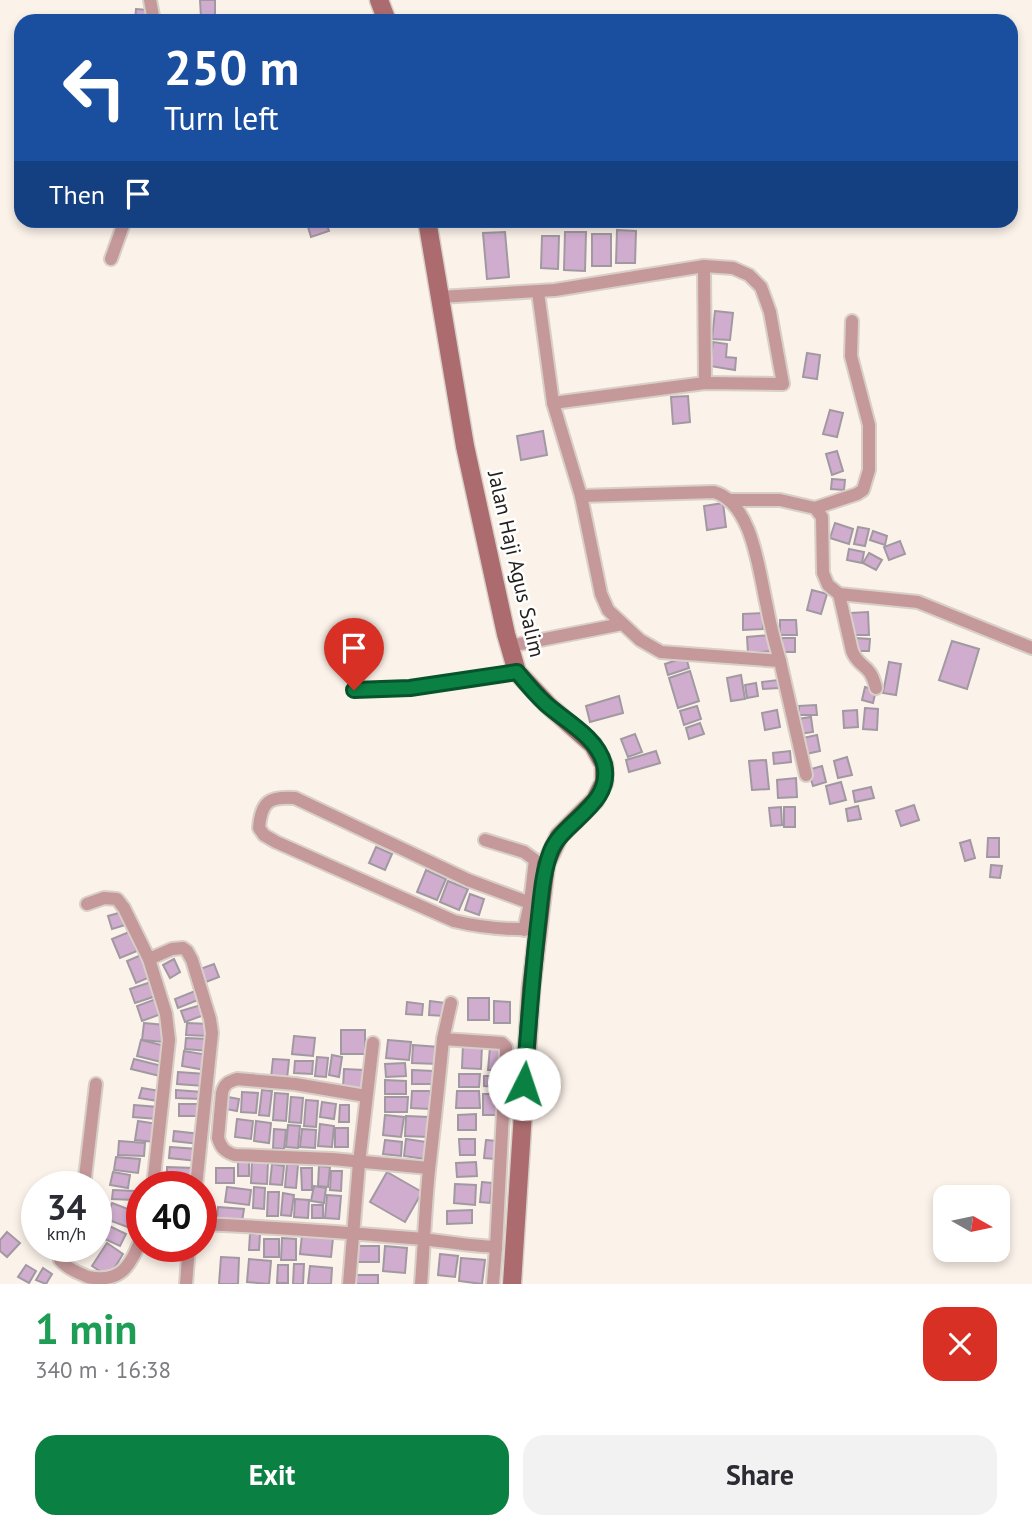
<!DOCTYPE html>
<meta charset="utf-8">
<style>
:root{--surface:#fff;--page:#f2f2f3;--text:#2b2b33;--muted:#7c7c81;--accent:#0b8043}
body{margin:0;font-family:"PT Sans",sans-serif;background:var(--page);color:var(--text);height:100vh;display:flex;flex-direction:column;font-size:26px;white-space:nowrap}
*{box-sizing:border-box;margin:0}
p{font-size:23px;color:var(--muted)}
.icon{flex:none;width:38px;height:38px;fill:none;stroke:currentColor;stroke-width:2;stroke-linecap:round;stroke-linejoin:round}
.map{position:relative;height:1284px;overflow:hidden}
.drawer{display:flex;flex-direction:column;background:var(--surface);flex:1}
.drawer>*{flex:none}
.hud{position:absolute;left:14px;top:14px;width:1004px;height:214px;border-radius:21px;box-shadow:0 4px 10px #0003;background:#1a4fa0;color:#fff;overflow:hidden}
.needle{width:46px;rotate:99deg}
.tools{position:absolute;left:933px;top:1185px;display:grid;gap:14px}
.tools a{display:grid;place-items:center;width:77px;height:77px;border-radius:14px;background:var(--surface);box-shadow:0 4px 10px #0003;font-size:35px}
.speed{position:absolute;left:21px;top:1171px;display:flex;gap:14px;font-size:35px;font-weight:700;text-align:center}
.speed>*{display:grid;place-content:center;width:91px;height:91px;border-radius:50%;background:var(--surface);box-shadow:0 4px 10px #0003;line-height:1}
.speed small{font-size:18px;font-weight:400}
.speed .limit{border:10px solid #d22;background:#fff;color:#111}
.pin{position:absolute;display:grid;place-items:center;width:60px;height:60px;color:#fff;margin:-72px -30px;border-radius:50% 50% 50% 0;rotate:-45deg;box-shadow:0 0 7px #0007}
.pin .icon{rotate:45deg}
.me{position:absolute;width:77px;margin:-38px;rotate:4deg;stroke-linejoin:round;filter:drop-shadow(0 0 5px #0008)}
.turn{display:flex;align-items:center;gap:24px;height:147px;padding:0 35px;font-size:32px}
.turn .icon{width:91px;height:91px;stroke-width:2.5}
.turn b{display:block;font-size:49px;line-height:60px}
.then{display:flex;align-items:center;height:66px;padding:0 35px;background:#0003;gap:14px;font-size:26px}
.round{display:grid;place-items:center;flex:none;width:74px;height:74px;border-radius:21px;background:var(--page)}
.headline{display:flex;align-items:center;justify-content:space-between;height:119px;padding:0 35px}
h1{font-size:42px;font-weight:700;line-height:52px;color:#1e9e55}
.cta{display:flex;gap:14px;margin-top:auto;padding:14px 35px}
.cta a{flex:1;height:80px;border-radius:21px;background:var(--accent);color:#fff;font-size:28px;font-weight:700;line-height:80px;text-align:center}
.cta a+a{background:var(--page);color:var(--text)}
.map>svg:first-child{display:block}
.building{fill:#d0adcf;stroke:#a199a1;stroke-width:2}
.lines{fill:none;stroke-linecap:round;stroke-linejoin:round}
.lane-casing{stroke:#d8d0c8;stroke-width:10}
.street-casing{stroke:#d8d0c8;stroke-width:16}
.secondary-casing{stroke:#d8d0c8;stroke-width:21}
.lane{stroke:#c5989a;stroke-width:6}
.street{stroke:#c5989a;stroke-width:12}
.secondary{stroke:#ab6b6f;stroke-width:18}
.route-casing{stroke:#07532c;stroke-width:18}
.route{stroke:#0b8043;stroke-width:12}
.labels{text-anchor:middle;stroke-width:5;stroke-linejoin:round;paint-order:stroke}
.street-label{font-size:21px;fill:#221f1c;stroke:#fff}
</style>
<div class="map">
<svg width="1032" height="1284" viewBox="0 0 1032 1284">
<rect width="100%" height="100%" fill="#fbf2e9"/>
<g class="building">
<polygon points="200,0 215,0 215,16 201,17"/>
<polygon points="136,9 147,10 146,21 135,21"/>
<polygon points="306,220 325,220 329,231 311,237"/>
<polygon points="617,230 636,231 635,263 616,263"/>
<polygon points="505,232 509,277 487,279 483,233"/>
<polygon points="565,232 586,232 585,271 564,270"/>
<rect x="592" y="234" width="19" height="32"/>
<polygon points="542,236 559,236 558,269 541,268"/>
<polygon points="715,311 733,313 730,340 712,339"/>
<polygon points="713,342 727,344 726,357 736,358 735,370 710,366"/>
<polygon points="807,353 820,355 817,379 803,377"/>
<polygon points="688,396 690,422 673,424 671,397"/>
<polygon points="830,410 843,413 837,437 823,434"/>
<polygon points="543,431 547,455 521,460 517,436"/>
<polygon points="837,451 843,471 832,475 826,454"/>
<polygon points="832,479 845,480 844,490 831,489"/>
<polygon points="723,503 726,527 707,530 704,506"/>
<polygon points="835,523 853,529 849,544 830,538"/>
<polygon points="858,527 869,529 865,546 854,544"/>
<polygon points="873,531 887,536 885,545 870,540"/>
<polygon points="900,541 905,554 889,560 884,547"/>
<polygon points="849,549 864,552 862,563 847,560"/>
<polygon points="869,553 882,560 876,570 863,563"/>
<polygon points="812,590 827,594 821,614 807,610"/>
<polygon points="868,612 869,635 852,635 851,613"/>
<polygon points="763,613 763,629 743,630 743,614"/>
<polygon points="780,620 796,620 797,635 780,635"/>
<polygon points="770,635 772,651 748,653 747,637"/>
<polygon points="782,638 795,638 795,652 781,652"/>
<polygon points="856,638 870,639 869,651 855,651"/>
<polygon points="952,641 979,649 967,689 939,680"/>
<polygon points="686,657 689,668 668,675 665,664"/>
<polygon points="889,662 901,664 896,695 883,693"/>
<polygon points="690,671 699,701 678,708 669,678"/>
<polygon points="741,675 745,699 731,701 727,678"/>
<polygon points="778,680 779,688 763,689 762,682"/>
<polygon points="756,683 758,696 747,698 745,685"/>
<polygon points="865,687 876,690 873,703 862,700"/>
<polygon points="619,696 623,713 590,722 586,706"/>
<polygon points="816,705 817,715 799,715 799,706"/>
<polygon points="697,706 701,719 684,725 680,711"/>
<polygon points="865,708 878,709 877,730 863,729"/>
<polygon points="777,710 780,727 765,730 762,713"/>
<polygon points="857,710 858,727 844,728 843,711"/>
<polygon points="811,717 813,732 799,734 797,719"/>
<polygon points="700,723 704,734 689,739 686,728"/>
<polygon points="635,734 642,752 628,757 621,739"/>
<polygon points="817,735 820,751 806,754 803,738"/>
<polygon points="656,751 660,763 629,772 626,760"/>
<polygon points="790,751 791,762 774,764 773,753"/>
<polygon points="847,757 852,775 838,778 834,761"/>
<polygon points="766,760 769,789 752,790 749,761"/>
<polygon points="822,766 826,782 813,786 808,770"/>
<polygon points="796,778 797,797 778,798 777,780"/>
<polygon points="841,782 846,800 830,804 826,786"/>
<polygon points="871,787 874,798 855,802 853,791"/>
<polygon points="914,805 919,820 901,826 896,811"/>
<polygon points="858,806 861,819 848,821 846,809"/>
<polygon points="781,807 782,825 771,826 769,808"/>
<rect x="784" y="807" width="11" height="20"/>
<polygon points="988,838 999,838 999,857 987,857"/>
<polygon points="970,840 975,858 965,861 960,843"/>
<polygon points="376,847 392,854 385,870 369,863"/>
<polygon points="991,865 1002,866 1000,878 990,877"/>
<polygon points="426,870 446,879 437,900 417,892"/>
<polygon points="448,881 468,889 459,910 440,902"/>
<polygon points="470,894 484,899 479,915 465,910"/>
<polygon points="122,912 125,925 112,929 108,916"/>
<polygon points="129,932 137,951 120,958 112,939"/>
<polygon points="141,955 150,977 136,983 127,961"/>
<polygon points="174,959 180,972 170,978 163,965"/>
<polygon points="214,964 219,977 206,982 200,969"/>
<polygon points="151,982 156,996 135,1003 130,989"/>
<polygon points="195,991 198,1000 178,1008 175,999"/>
<rect x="468" y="998" width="21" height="22"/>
<polygon points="156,999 161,1014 142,1021 137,1006"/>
<polygon points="430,1001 446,1003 445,1016 429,1015"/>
<polygon points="494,1001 510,1002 510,1023 494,1023"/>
<polygon points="407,1002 423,1004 422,1015 406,1014"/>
<polygon points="201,1005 204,1015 185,1022 181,1011"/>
<polygon points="144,1023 165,1025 163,1042 142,1040"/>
<polygon points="187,1023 209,1024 208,1036 186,1035"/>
<rect x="341" y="1030" width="24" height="24"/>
<polygon points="294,1036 315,1038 313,1056 292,1054"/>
<polygon points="186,1038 210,1039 209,1051 185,1049"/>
<polygon points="141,1040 165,1046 161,1062 137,1056"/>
<polygon points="388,1040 411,1042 409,1060 386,1058"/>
<polygon points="463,1043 482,1044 481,1069 462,1068"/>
<polygon points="413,1045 439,1047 438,1064 412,1063"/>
<polygon points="490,1047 501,1048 500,1070 488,1070"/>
<polygon points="184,1051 208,1055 205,1070 182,1066"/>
<polygon points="332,1055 342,1057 339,1077 329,1075"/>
<polygon points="317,1057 328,1058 326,1077 315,1076"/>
<polygon points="134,1059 162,1066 160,1076 131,1069"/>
<polygon points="273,1059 289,1060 287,1079 271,1078"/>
<polygon points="295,1061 313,1061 312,1074 294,1073"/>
<polygon points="405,1063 406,1076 386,1077 385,1064"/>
<polygon points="344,1069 364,1070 363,1089 343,1088"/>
<polygon points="412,1070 433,1071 433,1084 412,1084"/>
<polygon points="178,1072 205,1074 204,1086 177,1084"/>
<polygon points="459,1074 480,1074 479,1087 459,1087"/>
<polygon points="484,1076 503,1076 503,1087 484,1086"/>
<polygon points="385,1080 406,1081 406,1094 385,1094"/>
<polygon points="142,1088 160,1091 158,1101 139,1098"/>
<polygon points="176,1090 202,1092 201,1099 176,1098"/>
<polygon points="262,1090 272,1091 269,1116 259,1115"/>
<polygon points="412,1091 430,1091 430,1109 411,1108"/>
<polygon points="457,1091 479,1091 480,1108 456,1108"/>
<polygon points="242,1092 258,1093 256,1113 241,1112"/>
<polygon points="275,1093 288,1094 286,1121 273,1120"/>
<rect x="483" y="1094" width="17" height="21"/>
<polygon points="228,1097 239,1099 237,1111 226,1109"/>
<polygon points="291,1097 303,1098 301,1123 289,1122"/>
<polygon points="385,1097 408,1097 407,1112 385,1112"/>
<polygon points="306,1100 318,1101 316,1127 304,1126"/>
<polygon points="322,1102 336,1104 334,1119 320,1117"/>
<rect x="179" y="1104" width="23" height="12"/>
<polygon points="134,1105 158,1107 157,1119 133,1117"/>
<polygon points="340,1105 349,1105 349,1122 339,1122"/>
<polygon points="476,1114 476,1130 458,1130 458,1115"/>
<polygon points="385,1115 404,1117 401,1137 383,1135"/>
<polygon points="406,1116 429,1117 428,1137 405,1136"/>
<polygon points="237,1119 253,1121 251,1139 235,1137"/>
<polygon points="138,1121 158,1124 155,1142 135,1140"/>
<polygon points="256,1121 271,1123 269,1143 254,1141"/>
<polygon points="320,1124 334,1126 332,1147 318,1146"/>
<polygon points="288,1125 300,1126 298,1148 286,1147"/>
<rect x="335" y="1128" width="13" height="19"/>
<polygon points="274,1129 286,1130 284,1149 273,1148"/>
<polygon points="302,1129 316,1130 315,1148 300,1147"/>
<polygon points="174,1131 200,1134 199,1144 173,1141"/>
<polygon points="406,1139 427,1142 425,1159 404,1156"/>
<polygon points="459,1139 475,1139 475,1155 460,1155"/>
<polygon points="385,1140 402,1142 401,1156 383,1154"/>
<polygon points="486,1140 497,1141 495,1159 484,1158"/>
<polygon points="119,1141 145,1143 144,1156 118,1155"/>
<polygon points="170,1147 198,1149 197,1161 169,1158"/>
<polygon points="116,1157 140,1159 138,1173 114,1170"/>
<rect x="238" y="1159" width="11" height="17"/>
<polygon points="252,1161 268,1162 267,1184 251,1183"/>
<polygon points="476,1162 477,1176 457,1177 456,1163"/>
<polygon points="272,1164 284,1166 282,1185 270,1184"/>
<polygon points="287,1164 298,1165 296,1188 285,1187"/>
<polygon points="319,1166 330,1167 328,1187 318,1186"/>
<polygon points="167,1167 194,1168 193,1184 167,1183"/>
<rect x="216" y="1168" width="18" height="15"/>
<polygon points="301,1168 312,1168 312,1190 302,1190"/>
<polygon points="331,1171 342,1171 341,1191 330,1190"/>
<polygon points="113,1172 130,1175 128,1188 110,1185"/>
<polygon points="387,1172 422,1192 405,1222 370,1202"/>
<polygon points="482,1182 492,1183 490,1203 480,1202"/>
<polygon points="455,1184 476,1185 475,1205 454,1203"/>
<polygon points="314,1186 326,1188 324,1203 311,1201"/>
<polygon points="227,1187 251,1190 249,1205 225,1202"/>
<polygon points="254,1187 265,1188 264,1209 253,1208"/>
<polygon points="113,1190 134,1191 134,1200 112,1199"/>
<polygon points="268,1192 279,1192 278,1216 267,1216"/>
<polygon points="283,1193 294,1195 291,1216 281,1215"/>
<polygon points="327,1195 341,1196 339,1219 325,1218"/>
<polygon points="295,1199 309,1200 308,1218 294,1217"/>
<polygon points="112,1203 136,1212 130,1228 106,1219"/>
<rect x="312" y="1205" width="11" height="13"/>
<polygon points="218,1207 244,1209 242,1222 217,1219"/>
<polygon points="472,1210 472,1223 447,1224 447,1211"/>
<polygon points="101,1222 126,1234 120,1246 96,1235"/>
<polygon points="7,1232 20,1243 7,1257 0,1251 0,1240"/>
<polygon points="250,1234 260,1234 259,1250 249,1250"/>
<polygon points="302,1235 333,1238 331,1257 300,1254"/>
<polygon points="282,1238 296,1239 296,1260 281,1260"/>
<rect x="264" y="1239" width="15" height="18"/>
<polygon points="107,1243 123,1254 109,1277 92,1266"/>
<rect x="355" y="1246" width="24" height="16"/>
<polygon points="385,1246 407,1248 405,1273 383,1271"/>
<polygon points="440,1254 458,1256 455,1277 438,1275"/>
<polygon points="221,1257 239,1258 238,1284 219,1284"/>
<polygon points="461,1258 485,1260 482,1284 459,1281"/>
<polygon points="249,1259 271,1261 269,1284 247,1282"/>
<polygon points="294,1264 304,1264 303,1284 293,1284"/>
<polygon points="26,1265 36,1271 29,1283 18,1277"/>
<polygon points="278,1265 288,1265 288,1283 277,1283"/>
<polygon points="310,1266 332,1268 331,1284 308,1284"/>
<polygon points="43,1268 52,1274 46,1284 36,1280"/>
<rect x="356" y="1275" width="22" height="9"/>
</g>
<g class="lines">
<defs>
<polyline id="lane" points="354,690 410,688 515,672"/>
<g id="street">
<polyline points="150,0 154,21"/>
<polyline points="111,259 125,220"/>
<polyline points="704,266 705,383"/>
<polyline points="538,292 553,403 581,496 601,594 608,610 640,640 661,652 780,661 806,775"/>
<polyline points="440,297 555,290 704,266 733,268 749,275 761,287 770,312 783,384 705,383 553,403"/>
<path d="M581,496L714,492C753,503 759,573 767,607C770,625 775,643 780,661"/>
<polyline points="731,500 780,500 815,508 822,517 823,573 828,585 839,594 918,602 1032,648"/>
<polyline points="815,508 857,494 863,490 869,470 869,425 851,356 852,321"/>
<path d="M839,594L852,651C859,669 870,662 876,688"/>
<polyline points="510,646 622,624"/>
<polyline points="485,840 524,852 535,860 530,903"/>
<polyline points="87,904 104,898 117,899 124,908 149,959"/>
<path d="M524,930L530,903L468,880L295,798C270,796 261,801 259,828L264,835L276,842L454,921C482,928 509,930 538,929"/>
<polyline points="443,1039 451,1003"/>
<path d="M366,1096L295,1084L237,1079C228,1082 224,1084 222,1093L218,1138C221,1148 225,1152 235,1155L332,1159L429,1168"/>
<polyline points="84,1186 96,1084"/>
<polyline points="153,1186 169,1040 166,1014 149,959 172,949 183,948 187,951 192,960 210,1019 212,1033 196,1186"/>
<path d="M201,1224C271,1227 341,1232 411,1238C439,1240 467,1246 496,1247L506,1054V1047L502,1043L443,1039C439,1083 434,1126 429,1170C425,1208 424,1246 421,1284"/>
<path d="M62,1246L60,1260C68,1269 77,1272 88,1277C123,1284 131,1263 142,1237"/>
<polyline points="186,1284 189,1246"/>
<polyline points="349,1284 359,1163 373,1043"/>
<polyline points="493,1284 496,1247"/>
</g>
<g id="secondary">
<polyline points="379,0 387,21"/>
<polyline points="427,220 465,446 506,634 517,672 548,705 593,745 604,765 604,782 595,800 559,836 546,864 531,988 512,1284"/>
</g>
</defs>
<use href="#lane" class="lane-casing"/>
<use href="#street" class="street-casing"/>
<use href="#secondary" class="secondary-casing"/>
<use href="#lane" class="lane"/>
<use href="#street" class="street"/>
<use href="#secondary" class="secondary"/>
</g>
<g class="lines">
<defs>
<path id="route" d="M354,690L410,688L517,672C526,683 535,694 546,704C565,721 597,737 604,764C614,804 563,821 551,851C542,874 541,901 538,925C532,978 528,1031 524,1084"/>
</defs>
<use href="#route" class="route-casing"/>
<use href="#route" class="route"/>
</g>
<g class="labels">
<g class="street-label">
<text transform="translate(516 564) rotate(77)" y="7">Jalan Haji Agus Salim</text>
</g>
</g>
</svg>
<div class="tools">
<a><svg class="needle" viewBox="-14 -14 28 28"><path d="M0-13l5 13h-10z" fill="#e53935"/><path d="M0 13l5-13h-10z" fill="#7c7c81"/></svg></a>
</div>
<div class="speed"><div>34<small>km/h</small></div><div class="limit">40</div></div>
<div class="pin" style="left:354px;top:690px;background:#d93025"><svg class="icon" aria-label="arrive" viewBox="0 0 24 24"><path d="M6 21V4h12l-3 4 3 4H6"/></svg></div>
<svg class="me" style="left:524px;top:1084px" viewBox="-20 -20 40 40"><circle r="19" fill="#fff"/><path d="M0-13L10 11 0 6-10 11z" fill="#0b8043"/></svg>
<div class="hud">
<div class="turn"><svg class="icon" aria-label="left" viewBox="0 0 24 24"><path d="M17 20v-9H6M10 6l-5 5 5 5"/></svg><div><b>250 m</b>Turn left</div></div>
<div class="then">Then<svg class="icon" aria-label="arrive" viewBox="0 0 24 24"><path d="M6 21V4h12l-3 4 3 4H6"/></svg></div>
</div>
</div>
<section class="drawer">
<div class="headline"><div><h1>1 min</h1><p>340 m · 16:38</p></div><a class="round" style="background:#d93025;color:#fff"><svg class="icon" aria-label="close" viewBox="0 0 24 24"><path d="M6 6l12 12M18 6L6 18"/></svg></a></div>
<div class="cta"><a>Exit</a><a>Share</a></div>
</section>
